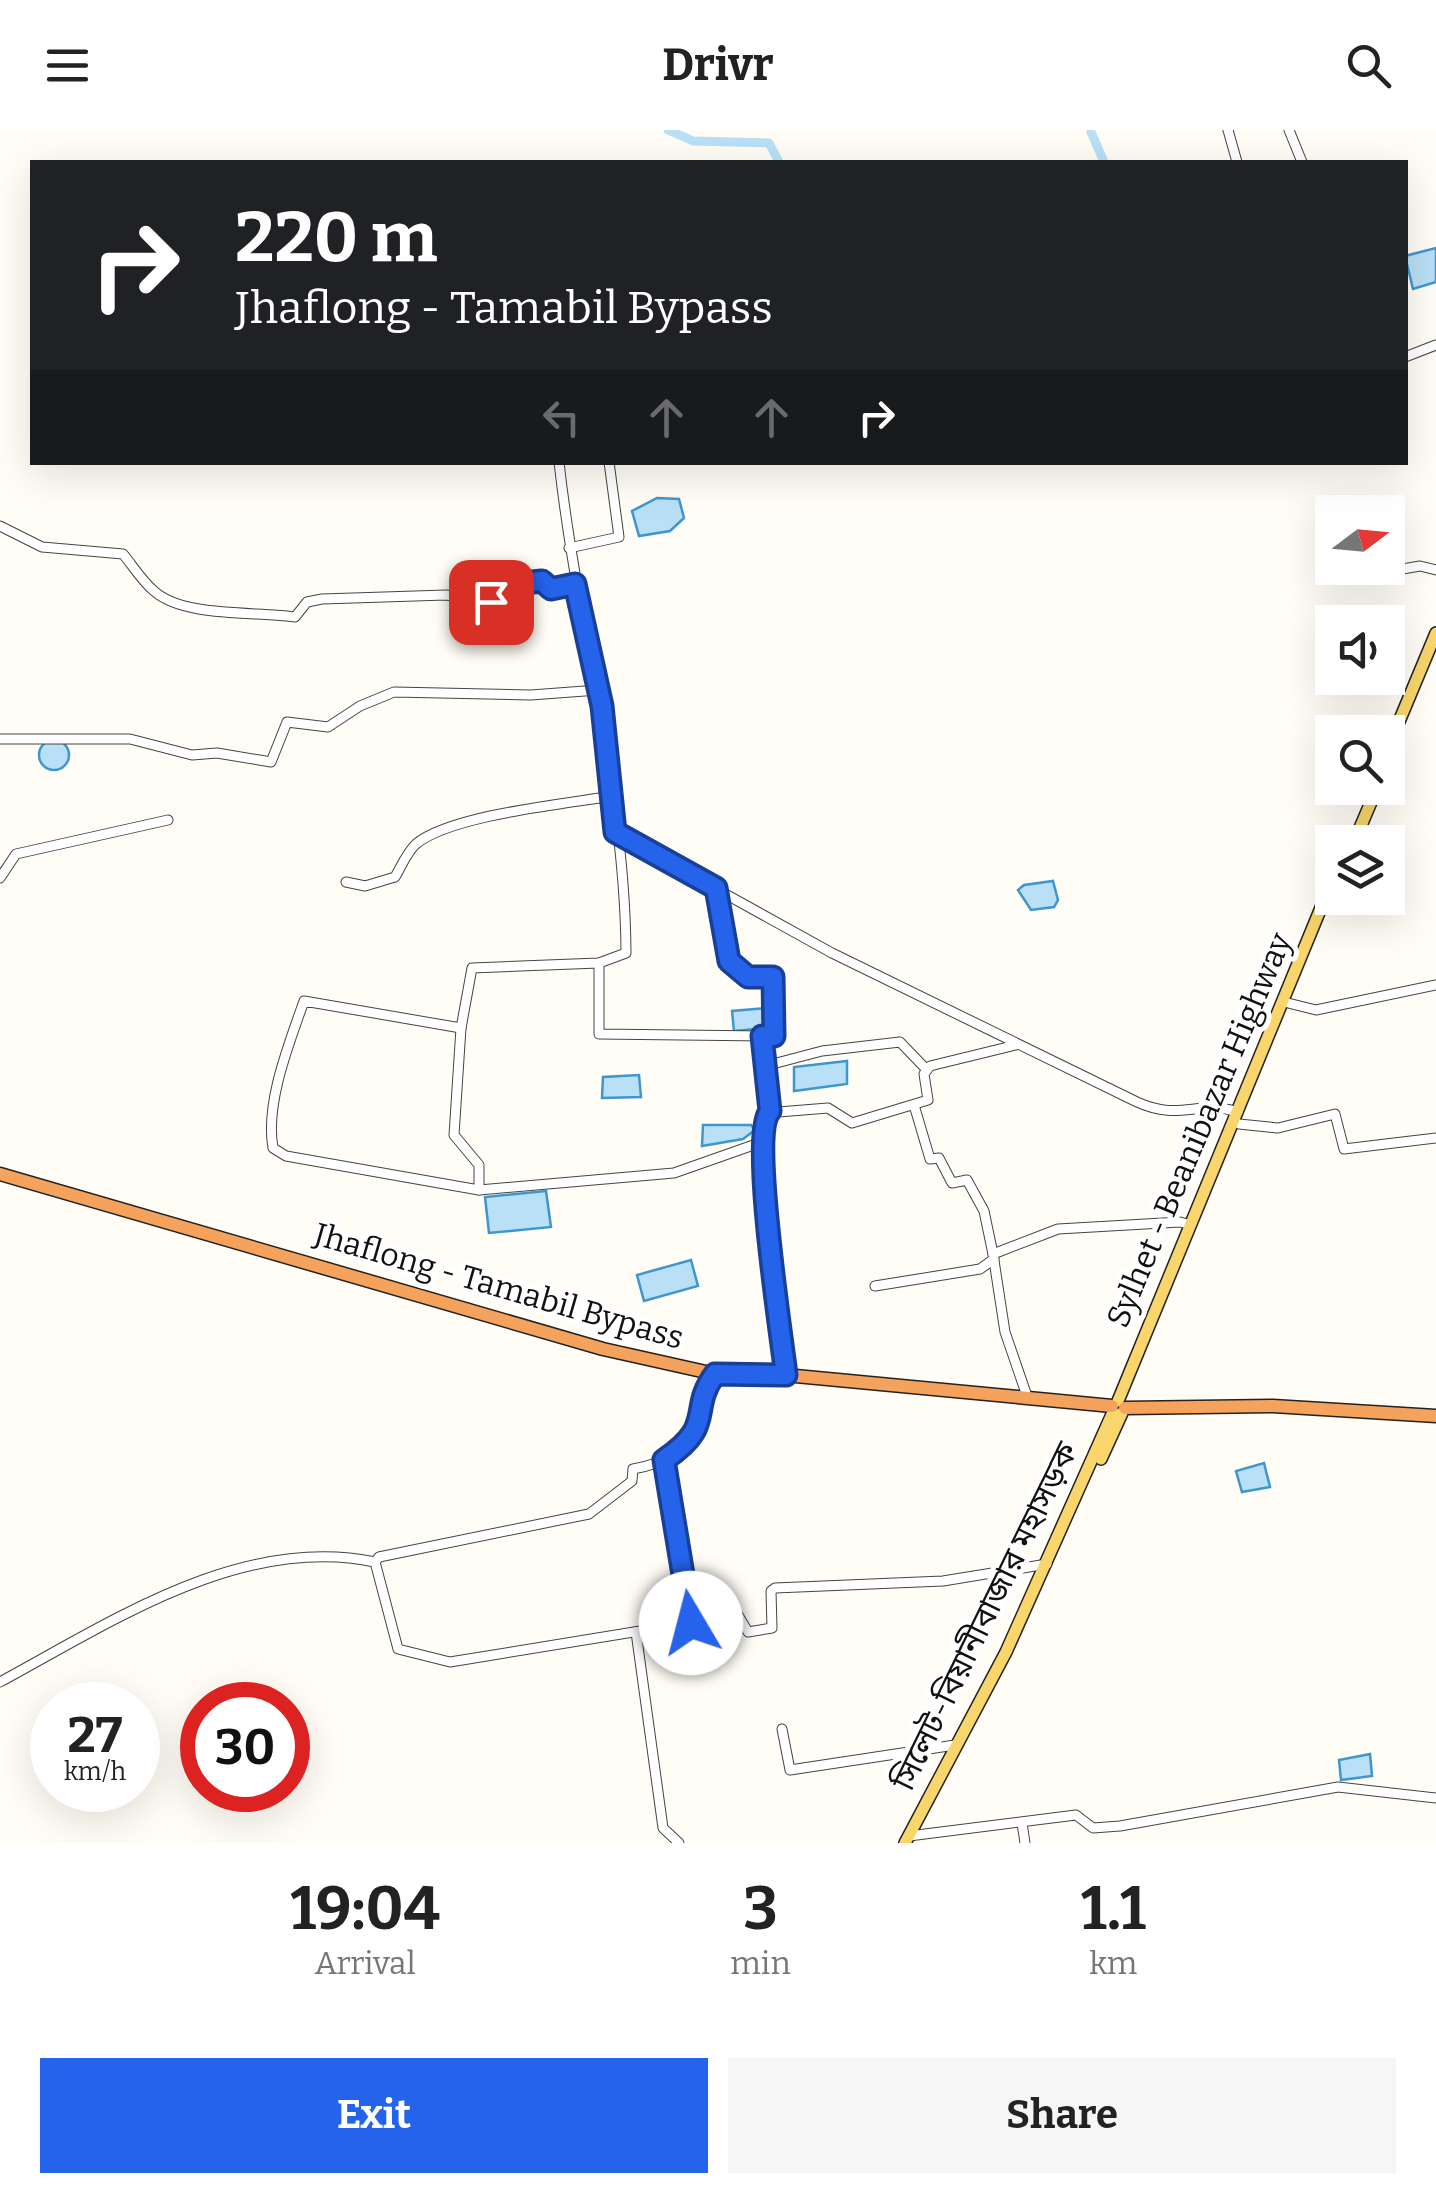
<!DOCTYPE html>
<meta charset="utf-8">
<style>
:root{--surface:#fff;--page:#f6f6f6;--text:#222;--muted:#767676;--accent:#2563eb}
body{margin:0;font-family:Bitter,"Noto Sans Bengali",serif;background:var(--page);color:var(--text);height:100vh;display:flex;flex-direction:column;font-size:38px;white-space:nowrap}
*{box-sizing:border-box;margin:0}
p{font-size:32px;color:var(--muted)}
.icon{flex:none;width:55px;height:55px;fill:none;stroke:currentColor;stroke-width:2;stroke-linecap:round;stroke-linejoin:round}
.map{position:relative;height:1713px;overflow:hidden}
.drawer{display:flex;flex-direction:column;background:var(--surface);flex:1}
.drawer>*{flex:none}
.banner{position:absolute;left:30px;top:30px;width:1378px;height:305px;border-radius:0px;box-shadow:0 10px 40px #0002;background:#202124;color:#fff;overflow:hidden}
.needle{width:65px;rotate:74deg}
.fabs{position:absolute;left:1315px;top:365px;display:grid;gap:20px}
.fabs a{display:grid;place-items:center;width:90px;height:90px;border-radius:0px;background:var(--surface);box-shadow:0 10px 40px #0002;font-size:50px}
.speed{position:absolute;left:30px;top:1552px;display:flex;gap:20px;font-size:50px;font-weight:700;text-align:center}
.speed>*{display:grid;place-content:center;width:130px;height:130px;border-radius:50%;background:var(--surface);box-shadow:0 10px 40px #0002;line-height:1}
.speed small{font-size:25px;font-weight:400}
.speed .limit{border:15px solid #d22;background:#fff;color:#111}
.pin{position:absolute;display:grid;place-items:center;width:85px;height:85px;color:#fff;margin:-42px;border-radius:20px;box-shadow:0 5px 15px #0006}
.me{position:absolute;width:110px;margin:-55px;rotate:352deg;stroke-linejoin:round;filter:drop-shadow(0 0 8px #0008)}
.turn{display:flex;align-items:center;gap:35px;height:210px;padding:0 40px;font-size:45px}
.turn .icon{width:130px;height:130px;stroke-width:2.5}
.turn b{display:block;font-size:70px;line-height:85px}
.lanes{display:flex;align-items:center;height:95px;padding:0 40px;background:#0003;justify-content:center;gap:50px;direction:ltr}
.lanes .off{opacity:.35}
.eta{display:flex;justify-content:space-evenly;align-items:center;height:170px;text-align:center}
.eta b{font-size:60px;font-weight:700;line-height:70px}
.button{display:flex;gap:20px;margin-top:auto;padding:20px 40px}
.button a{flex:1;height:115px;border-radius:0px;background:var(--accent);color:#fff;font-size:40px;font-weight:700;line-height:115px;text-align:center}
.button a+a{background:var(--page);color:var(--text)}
header{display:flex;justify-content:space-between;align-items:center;height:130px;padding:0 40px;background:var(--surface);font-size:45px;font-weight:700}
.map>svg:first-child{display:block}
.water{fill:#b9e0f7;stroke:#3f96cf;stroke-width:2.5}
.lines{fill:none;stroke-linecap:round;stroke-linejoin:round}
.canal{stroke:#b9e0f7;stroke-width:9}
.minor-casing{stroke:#444;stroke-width:11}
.major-casing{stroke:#222;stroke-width:14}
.highway-casing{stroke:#222;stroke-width:15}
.minor{stroke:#fff;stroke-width:9}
.major{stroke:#f9d66b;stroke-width:11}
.highway{stroke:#f5a25d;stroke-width:12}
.route-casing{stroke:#184099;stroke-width:25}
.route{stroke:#2563eb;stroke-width:18}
.labels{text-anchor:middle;stroke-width:10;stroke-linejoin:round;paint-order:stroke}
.street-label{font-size:32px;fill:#111;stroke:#fff}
</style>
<header><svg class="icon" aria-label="menu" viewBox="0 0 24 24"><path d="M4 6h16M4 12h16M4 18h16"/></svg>Drivr<svg class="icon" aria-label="search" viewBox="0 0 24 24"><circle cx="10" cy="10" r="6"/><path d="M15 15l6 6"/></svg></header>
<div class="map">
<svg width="1436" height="1713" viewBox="0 0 1436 1713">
<rect width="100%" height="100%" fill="#fffdf5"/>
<g class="water">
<polygon points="1436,118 1436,152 1413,159 1405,126"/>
<polygon points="657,368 679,369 684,388 670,401 639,406 632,381"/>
<circle cx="54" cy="625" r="15"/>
<polygon points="1053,751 1058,770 1054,777 1031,780 1018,760 1024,755"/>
<polygon points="766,878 768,898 734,901 732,881"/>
<polygon points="847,931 847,954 794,961 794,937"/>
<polygon points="639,945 641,967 602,968 603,947"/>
<polygon points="703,995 751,995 755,1000 743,1009 702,1016"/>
<polygon points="546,1061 551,1097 489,1103 485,1067"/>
<polygon points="691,1130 698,1156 644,1171 637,1145"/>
<polygon points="1264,1333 1270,1357 1242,1362 1236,1341"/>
<polygon points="1370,1624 1372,1646 1341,1650 1339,1630"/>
</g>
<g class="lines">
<g class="canal">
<polyline points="668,0 693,11 769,13 779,32"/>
<polyline points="1091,2 1104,32"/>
</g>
<defs>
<g id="minor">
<polyline points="1228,0 1237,32"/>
<polyline points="1289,0 1302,32"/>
<polyline points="1405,227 1436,215"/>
<path d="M0,396L42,417L123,424C133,436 142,451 154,461C184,488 257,481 295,487L307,472L322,469L446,465L491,472L514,455L541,451L551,459L575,454"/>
<polyline points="569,418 619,407 609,332"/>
<polyline points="1350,448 1420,436 1436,440"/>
<polyline points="0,609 130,609 192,625 217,623 271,632 287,592 328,597 360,576 394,562 531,565 598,560"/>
<path d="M615,703L832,823L1137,972C1181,992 1197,969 1238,982"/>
<polyline points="0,748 16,724 168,690"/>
<path d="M346,752L365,756L395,747C401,737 407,722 416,714C451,685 565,674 612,666"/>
<polyline points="599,833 599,904 774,906 773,847 748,847 729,831 716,758"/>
<polyline points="1288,873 1316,880 1436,855"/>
<path d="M461,898L304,871C289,914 265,973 273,1018L286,1026L479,1060L674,1043L762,1012"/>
<polyline points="763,906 770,981"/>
<polyline points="765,936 822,921 900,912 926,939"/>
<polyline points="914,975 930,1029 939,1028 952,1053 967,1050 984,1081 993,1124"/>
<polyline points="1239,994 1278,998 1335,984 1344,1019 1436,1008"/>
<path d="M479,1060V1035L454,1005L461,898L472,838L599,833L626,823C625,657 577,496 559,332"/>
<polyline points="875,1156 980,1139 994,1129"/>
<polyline points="785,1245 762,1031 766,983 828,978 852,993 928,970 924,944 930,936 1016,915"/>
<polyline points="1028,1269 1005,1202 993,1124 1058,1099 1180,1092 1191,1095"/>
<polyline points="664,1331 691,1493"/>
<path d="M375,1432L379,1427L589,1384L632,1351L633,1339C659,1335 694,1319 702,1290C706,1272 704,1259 715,1244"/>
<polyline points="636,1502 663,1698 679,1713"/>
<path d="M0,1552C111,1492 242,1404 375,1432L398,1519L450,1532L738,1485L748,1502L772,1498L771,1461L775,1458L943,1451L1047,1434"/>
<polyline points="782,1599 790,1640 955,1615"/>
<polyline points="1022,1693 1025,1713"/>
<polyline points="909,1706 1076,1685 1093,1698 1120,1696 1338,1657 1436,1668"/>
</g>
<g id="major">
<polyline points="1388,618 1436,503"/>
<polyline points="1388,633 1397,611"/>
<polyline points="1354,712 1377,658"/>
<polyline points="1118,1271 1332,751"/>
<polyline points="1101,1329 1122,1283"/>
<polyline points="905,1713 1006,1522 1113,1282"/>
</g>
<g id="highway">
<polyline points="0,1044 603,1219 715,1244 785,1245 1112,1276"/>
<polyline points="1125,1278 1273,1276 1436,1286"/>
</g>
</defs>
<use href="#minor" class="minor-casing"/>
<use href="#major" class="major-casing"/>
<use href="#highway" class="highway-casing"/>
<use href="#minor" class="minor"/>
<use href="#major" class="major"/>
<use href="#highway" class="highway"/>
</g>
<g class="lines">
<defs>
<path id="route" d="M491,472L514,454L542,451L551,459L575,454L602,576L615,702L716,758L729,831L748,847H773L774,906H762L770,981C750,1005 781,1203 786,1245L715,1244C688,1281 717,1294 664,1330L691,1493"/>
</defs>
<use href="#route" class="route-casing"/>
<use href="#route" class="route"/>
</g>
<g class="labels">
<g class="street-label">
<text transform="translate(1199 1000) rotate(-67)" y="11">Sylhet - Beanibazar Highway</text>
<text transform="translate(499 1156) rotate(16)" y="11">Jhaflong - Tamabil Bypass</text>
<text transform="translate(985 1486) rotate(-64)" y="11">সিলেট-বিয়ানীবাজার মহাসড়ক</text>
</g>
</g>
</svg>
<div class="fabs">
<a><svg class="needle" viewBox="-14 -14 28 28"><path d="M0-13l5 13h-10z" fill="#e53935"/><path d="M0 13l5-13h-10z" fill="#767676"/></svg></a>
<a><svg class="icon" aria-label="sound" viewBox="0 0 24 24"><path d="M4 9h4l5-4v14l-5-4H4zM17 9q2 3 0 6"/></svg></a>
<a><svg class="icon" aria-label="search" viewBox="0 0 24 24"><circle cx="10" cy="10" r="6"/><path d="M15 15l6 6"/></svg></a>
<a><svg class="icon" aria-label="layers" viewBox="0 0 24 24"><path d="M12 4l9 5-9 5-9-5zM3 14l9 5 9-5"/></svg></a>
</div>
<div class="speed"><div>27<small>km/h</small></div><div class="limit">30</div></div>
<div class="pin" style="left:491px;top:472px;background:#d93025"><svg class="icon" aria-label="arrive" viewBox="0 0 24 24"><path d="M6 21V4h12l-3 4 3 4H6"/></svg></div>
<svg class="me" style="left:691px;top:1493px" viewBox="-20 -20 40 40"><circle r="19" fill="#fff"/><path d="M0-13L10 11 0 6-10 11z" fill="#2563eb"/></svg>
<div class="banner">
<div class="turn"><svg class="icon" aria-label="right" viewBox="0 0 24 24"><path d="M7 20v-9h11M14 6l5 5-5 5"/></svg><div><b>220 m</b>Jhaflong - Tamabil Bypass</div></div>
<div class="lanes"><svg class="icon off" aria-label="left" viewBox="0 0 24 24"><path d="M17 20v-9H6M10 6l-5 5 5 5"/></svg><svg class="icon off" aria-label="ahead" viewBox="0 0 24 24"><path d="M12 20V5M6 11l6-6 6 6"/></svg><svg class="icon off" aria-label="ahead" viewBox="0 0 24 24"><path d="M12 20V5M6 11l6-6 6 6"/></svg><svg class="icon" aria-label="right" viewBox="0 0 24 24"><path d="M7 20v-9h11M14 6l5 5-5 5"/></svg></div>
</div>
</div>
<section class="drawer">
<div class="eta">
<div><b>19:04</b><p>Arrival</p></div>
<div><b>3</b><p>min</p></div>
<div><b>1.1</b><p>km</p></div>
</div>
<div class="button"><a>Exit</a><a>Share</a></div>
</section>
